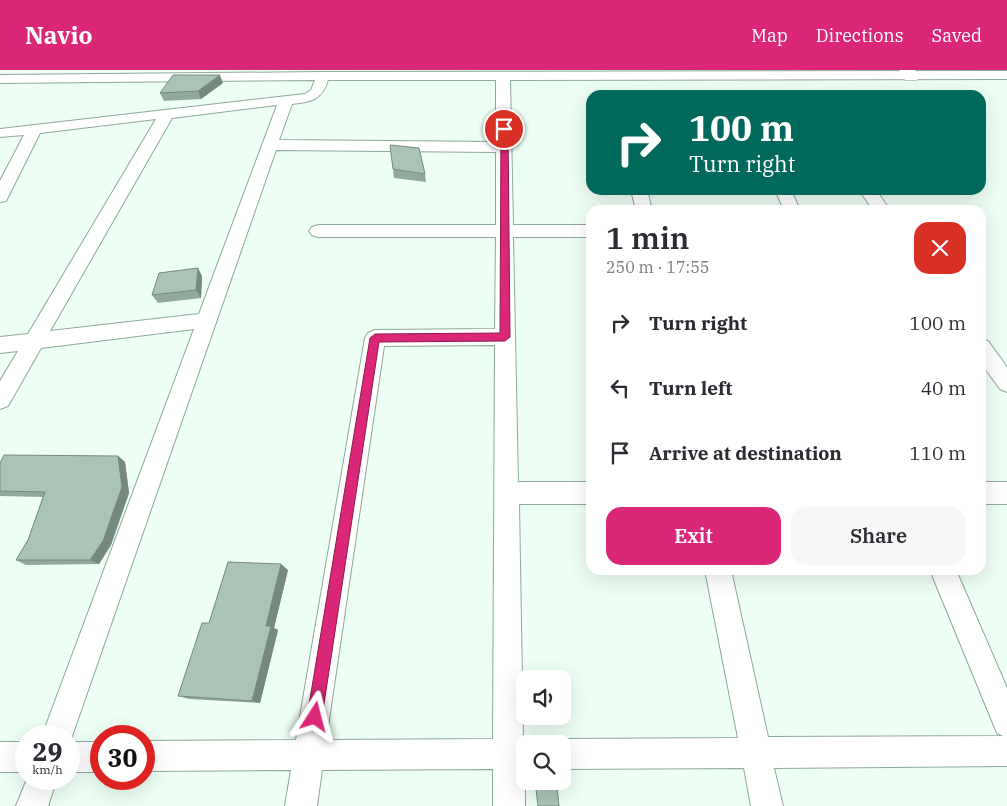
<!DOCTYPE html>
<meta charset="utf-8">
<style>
:root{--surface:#fff;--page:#f7f7f7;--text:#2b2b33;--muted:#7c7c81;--accent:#db2777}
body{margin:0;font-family:"IBM Plex Serif",serif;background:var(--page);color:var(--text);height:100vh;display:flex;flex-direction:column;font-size:19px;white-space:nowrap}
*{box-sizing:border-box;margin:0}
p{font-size:16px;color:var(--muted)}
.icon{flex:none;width:28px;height:28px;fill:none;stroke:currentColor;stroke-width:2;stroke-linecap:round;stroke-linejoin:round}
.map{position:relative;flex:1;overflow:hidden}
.side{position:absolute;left:586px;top:135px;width:400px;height:370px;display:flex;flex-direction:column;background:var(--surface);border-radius:15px;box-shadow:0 5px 20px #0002}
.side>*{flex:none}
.top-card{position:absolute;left:586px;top:20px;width:400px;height:105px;border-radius:15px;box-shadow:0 5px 20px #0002;background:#00695c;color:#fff;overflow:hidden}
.fabs{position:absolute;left:516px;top:600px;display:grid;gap:10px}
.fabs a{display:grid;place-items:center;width:55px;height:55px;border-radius:10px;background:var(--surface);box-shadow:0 5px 20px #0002;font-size:25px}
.speed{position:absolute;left:15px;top:655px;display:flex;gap:10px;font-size:25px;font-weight:700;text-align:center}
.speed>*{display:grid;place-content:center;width:65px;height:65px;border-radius:50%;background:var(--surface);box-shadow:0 5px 20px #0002;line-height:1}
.speed small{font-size:12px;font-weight:400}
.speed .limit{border:8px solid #d22;background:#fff;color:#111}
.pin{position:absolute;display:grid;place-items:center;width:42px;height:42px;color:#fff;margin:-21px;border:2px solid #fff;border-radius:50%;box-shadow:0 1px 5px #0007}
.me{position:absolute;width:55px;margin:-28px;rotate:9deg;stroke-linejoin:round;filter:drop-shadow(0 0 4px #0008)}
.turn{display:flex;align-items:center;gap:18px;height:105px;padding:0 20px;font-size:22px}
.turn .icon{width:65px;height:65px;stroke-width:2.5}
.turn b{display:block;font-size:35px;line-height:42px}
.round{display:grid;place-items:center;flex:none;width:52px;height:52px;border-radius:15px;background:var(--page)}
.headline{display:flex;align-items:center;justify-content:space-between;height:85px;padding:0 20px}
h1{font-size:30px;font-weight:600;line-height:38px}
.action{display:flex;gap:10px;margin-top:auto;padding:10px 20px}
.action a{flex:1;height:58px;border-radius:15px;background:var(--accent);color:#fff;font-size:20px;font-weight:600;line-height:58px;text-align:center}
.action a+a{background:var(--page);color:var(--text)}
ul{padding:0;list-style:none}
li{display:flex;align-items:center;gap:15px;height:65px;padding:0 20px}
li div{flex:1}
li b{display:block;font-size:19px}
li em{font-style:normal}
header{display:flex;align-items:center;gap:30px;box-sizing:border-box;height:70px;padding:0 25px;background:var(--accent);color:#fff}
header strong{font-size:24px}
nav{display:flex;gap:28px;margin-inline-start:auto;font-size:18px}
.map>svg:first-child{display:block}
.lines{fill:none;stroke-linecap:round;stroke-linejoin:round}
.street-casing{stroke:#8ea899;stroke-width:2}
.secondary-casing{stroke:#8ea899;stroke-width:1}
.street{fill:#fff;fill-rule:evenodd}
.secondary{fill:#fff;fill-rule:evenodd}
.wall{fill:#91a99c}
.shaded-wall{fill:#76897f}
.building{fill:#a9c4b5;stroke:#76897f}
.route{fill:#db2777;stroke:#8e194d}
</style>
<header>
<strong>Navio</strong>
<nav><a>Map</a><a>Directions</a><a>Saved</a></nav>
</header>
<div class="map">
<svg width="1007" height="736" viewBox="0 0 1007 736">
<rect width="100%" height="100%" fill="#edfef4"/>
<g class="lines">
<defs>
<g id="street">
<path d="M1007,1V9L510,10L513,155H591V167H513L518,412H591V434H519L523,669L536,674H525V736H493V699L322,700L317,736H285L291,700L144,701V671L296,670L365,268L368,263L375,260L495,259L496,167H318L312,165L309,161L312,157L318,155H496V82L276,80L70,672H101V702H69V666H42L194,259L41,278L8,336L0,339V311L18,281L0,283V267L28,264L156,49L40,63L6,131L0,132V111L24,65L0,67V59L305,24L311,20L315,10L0,13V5L323,2ZM328,10H496V72L279,70L292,34C311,32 322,30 328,10ZM277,35L199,244L50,261L172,48ZM495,275L493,669L326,670L384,276Z"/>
<polygon points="631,120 647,120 652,140 636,140"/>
<polygon points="775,120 791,120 800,140 784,140"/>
<polygon points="859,120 876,120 890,140 873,140"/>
<polygon points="981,269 988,271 1007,297 1007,322 1000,319 981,293"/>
<rect x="981" y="412" width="26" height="22"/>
<polygon points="705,500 731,500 768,667 1003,666 997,663 930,500 956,500 1007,618 1007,696 774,698 783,736 751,736 744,698 562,699 562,674 551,674 562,669 738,668"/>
<rect x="0" y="672" width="26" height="30"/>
<polygon points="27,709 57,709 48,736 16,736"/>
</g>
<polygon id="secondary" points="899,0 915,0 919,6 917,10 905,10"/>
</defs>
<use href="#street" class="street-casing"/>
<use href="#secondary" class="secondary-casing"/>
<use href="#street" class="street"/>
<use href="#secondary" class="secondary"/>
</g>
<g class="wall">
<polygon points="223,13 201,29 164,31 160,23"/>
<polygon points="393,99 425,104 426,112 394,108"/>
<polygon points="202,206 201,228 158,233 152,225"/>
<polygon points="118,386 125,392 129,423 111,475 99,494 26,495 16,490 28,470 43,427 0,426 0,393"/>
<polygon points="288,500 274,558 278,560 260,633 189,629 178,626"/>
</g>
<g class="shaded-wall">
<polygon points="220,5 223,13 201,29 198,21"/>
<polygon points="198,198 202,206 201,228 196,220"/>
<polygon points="118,386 125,392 129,423 111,475 99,494 90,490"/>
<polygon points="281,494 288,500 274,558 278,560 260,633 252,631 266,556"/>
</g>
<g class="building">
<polygon points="173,5 220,5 198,21 160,23"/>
<polygon points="390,75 419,78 425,104 393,99"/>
<polygon points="198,198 196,220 152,225 159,203"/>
<polygon points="4,385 118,386 122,417 103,471 90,490 16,490 28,470 45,422 0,421 0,393"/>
<polygon points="228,492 281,494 266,556 271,556 252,631 178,626 202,553 209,553"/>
<polygon points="557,717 559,736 538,736 536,719"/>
</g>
<polygon class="route" points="501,58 508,59 510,267 505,271 379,272 322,647 320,653 315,655 309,653 307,647 370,268 375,264 500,263"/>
</svg>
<div class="fabs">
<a><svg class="icon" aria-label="sound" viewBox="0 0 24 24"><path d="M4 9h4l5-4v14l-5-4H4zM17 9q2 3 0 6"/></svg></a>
<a><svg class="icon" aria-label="search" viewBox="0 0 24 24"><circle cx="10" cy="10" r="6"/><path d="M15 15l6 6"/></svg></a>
</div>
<div class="speed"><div>29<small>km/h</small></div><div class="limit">30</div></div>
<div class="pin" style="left:504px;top:59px;background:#d93025"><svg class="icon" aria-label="arrive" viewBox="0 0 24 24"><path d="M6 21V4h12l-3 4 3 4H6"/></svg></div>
<svg class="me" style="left:315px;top:647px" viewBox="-20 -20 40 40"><path d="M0-17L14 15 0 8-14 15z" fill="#db2777" stroke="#fff" stroke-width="4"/></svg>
<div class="top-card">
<div class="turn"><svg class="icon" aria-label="right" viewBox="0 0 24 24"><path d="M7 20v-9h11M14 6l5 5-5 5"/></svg><div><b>100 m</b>Turn right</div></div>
</div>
<section class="side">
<div class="headline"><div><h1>1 min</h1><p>250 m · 17:55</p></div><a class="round" style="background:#d93025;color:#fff"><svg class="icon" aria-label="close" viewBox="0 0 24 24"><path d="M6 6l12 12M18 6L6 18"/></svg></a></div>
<ul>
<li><svg class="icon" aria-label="right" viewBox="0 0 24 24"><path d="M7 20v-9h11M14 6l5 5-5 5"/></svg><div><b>Turn right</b></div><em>100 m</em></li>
<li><svg class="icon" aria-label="left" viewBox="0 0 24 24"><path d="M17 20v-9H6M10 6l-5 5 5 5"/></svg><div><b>Turn left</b></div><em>40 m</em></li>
<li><svg class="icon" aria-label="arrive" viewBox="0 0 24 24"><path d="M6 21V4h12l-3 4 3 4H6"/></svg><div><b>Arrive at destination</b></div><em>110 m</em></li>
</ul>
<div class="action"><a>Exit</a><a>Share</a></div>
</section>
</div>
